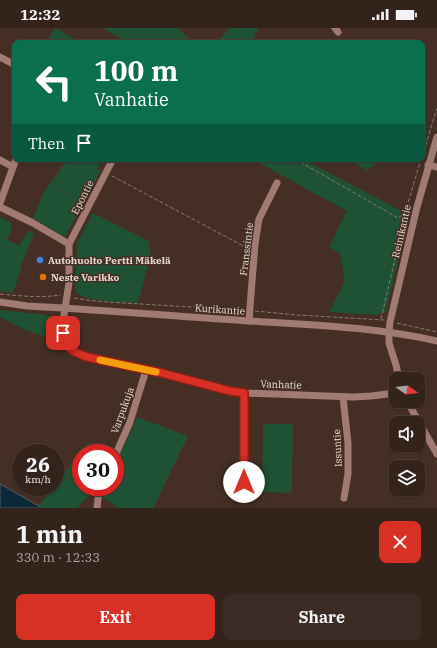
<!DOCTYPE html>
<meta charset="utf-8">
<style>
:root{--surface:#34231b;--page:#3c2b24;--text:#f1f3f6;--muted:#a9a4a3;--line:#4e403a;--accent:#d93025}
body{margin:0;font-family:"IBM Plex Serif",serif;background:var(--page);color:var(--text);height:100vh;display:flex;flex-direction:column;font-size:15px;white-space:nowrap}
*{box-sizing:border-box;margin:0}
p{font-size:13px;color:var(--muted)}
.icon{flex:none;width:22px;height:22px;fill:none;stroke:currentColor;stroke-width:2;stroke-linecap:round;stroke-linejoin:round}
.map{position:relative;height:480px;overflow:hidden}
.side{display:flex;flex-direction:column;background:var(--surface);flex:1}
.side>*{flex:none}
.guide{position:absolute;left:12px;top:12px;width:413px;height:122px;border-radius:8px;box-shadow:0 1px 3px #0004,0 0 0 1px var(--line);background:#0b6e4f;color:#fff;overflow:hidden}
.needle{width:26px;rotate:104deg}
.controls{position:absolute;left:389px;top:344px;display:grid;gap:8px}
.controls a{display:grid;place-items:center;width:36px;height:36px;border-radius:8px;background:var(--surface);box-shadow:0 1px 3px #0004,0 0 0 1px var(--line);font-size:20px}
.speed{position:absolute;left:12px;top:416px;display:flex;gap:8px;font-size:20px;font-weight:700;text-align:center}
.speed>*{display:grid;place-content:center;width:52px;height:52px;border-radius:50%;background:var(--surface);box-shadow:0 1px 3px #0004,0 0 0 1px var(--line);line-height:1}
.speed small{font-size:10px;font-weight:400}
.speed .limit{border:6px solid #d22;background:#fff;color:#111}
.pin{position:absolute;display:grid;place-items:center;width:34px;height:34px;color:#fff;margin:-17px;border-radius:8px;box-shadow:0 2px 6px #0006}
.me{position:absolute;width:44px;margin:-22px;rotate:0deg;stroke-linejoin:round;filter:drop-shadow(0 0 3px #0008)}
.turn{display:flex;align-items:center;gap:14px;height:84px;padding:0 16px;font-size:18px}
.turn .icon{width:52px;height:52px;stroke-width:2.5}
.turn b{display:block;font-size:28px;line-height:34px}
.then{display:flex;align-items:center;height:38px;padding:0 16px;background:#0003;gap:8px;font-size:15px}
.round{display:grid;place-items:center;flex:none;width:42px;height:42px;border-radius:8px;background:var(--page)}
.overview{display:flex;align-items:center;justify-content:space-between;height:68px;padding:0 16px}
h1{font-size:24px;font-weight:700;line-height:30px}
.action{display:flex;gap:8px;margin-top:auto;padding:8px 16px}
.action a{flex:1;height:46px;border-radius:8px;background:var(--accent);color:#fff;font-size:16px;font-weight:700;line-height:46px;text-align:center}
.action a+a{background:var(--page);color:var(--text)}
.status{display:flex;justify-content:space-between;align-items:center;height:28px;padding:0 20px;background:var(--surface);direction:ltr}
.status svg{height:11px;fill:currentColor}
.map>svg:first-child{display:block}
.green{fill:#1f5134;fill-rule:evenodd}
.water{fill:#0b2938;stroke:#4e5e67}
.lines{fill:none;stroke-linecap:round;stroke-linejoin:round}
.path{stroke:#8b786f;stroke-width:1;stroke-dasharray:4 2;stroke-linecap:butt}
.minor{stroke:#a17a72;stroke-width:7}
.route-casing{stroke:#8d1f18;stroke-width:10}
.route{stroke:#d93025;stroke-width:7}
.slow{stroke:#f59e0b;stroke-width:7}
.shop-dot{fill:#3f7fe0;stroke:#452f24;stroke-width:1.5}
.food-dot{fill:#e8710a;stroke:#452f24;stroke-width:1.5}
.labels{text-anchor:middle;stroke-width:3;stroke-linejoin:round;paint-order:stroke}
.street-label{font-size:10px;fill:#e9dbd4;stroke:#452f24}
.poi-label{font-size:10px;font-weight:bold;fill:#e9dbd4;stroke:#452f24;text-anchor:start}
</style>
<div class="status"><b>12:32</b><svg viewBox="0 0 49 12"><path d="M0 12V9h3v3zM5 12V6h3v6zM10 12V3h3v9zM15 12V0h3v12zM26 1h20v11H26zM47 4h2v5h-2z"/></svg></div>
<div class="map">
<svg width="437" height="480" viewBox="0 0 437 480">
<rect width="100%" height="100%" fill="#452f24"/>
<g class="green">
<polygon points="55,0 83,15 47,15"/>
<polygon points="102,0 178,0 194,15 130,15"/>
<polygon points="230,0 257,0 258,1 251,15 216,15"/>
<polygon points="68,131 103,131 97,141 101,143 65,209 33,190 44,164"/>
<polygon points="252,131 303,131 409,187 386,284 376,287 329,284 345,254 340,225 329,219 347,183"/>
<polygon points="346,131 383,131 367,142"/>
<path d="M93,185L149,213L151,227L138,275C119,274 92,274 76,265L75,261L77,216Z"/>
<polygon points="0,189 12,195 11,203 7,211 19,218 28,203 34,206 21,238 20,245 13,265 0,263"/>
<polygon points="0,282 40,286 57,290 59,302 56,312 25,302 0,289"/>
<path d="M137,389L188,408L154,479L155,480H119L94,463L77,480H41L39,478L53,459H55V457L86,416L122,423ZM81,425H115V459H81Z"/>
<polygon points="263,396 293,396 292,465 262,464"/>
</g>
<polygon class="water" points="0,456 39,478 41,480 0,480"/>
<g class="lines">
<g class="path">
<polyline points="422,129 437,80"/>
<polyline points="295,131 398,190 405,185"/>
<polyline points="112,148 249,221"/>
<path d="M0,266C21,268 40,270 61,267"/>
<polyline points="74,270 87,272 106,274 244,282"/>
<polyline points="255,283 297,287 384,292"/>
<polyline points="381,291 408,175 421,131"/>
<polyline points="397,295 437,304"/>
</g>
<g class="minor">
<polyline points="335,0 338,4"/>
<polyline points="0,29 15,37"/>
<polyline points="113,131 69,216 69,255 63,293 65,314 69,320 75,324 87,329 158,345 230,363 244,365 353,369 371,368 396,365"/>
<polyline points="0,132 13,139"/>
<polyline points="428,137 437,139"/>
<polyline points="0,175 16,131"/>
<polyline points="0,179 33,195 69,216"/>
<path d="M0,274L27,278C102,282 176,288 251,293C313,297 376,299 437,313"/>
<polyline points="249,293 251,266 255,216 259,191 277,155"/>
<polyline points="399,351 396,337 389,315 389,304 390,294 417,179 437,109"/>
<polyline points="244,365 244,454"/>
<polyline points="343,369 348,415 348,446 344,470"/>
<polyline points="407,373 437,426"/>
<polyline points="115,428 130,394 146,342"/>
<polyline points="97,480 99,462 101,459"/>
</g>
</g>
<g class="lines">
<defs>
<polyline id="route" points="63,305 65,314 69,320 75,324 87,329 158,344 230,363 244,365 244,454"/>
</defs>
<use href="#route" class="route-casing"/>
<use href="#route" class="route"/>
<polyline class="slow" points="100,332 156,344"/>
</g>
<circle class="shop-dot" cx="40" cy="232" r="4"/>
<circle class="food-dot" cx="43" cy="249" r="4"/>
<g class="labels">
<g class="street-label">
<text transform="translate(82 169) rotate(-63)" y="4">Epontie</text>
<text transform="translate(401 203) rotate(-77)" y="4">Reinikantie</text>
<text transform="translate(246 221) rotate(-83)" y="4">Franssintie</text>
<text transform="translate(220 281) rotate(4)" y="4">Kurikantie</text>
<text transform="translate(281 356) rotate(2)" y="4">Vanhatie</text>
<text transform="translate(122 382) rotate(-70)" y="4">Varpukuja</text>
<text transform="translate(337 420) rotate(-93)" y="4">Issuntie</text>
</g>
<g class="poi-label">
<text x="48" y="236">Autohuolto Pertti Mäkelä</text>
<text x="51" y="253">Neste Varikko</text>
</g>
</g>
</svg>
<div class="controls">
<a><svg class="needle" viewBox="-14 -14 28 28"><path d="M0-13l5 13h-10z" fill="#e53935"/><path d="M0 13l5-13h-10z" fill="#a9a4a3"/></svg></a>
<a><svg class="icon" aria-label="sound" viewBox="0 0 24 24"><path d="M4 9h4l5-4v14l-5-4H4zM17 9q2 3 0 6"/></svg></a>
<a><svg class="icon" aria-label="layers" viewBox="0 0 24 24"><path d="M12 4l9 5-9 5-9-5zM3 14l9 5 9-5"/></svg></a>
</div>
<div class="speed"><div>26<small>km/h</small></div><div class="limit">30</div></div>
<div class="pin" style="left:63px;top:305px;background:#d93025"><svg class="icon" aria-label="arrive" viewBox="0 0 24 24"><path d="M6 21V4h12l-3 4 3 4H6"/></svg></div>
<svg class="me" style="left:244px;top:454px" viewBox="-20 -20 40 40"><circle r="19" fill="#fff"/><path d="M0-13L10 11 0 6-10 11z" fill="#d93025"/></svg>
<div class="guide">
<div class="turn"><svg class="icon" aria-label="left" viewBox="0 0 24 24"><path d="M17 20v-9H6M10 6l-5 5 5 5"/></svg><div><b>100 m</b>Vanhatie</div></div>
<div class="then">Then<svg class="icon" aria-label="arrive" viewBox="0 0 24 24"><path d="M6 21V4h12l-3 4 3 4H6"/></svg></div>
</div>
</div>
<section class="side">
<div class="overview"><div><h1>1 min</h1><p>330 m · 12:33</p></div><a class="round" style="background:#d93025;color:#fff"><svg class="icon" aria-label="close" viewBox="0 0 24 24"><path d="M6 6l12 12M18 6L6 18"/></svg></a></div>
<div class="action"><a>Exit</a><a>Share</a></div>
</section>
